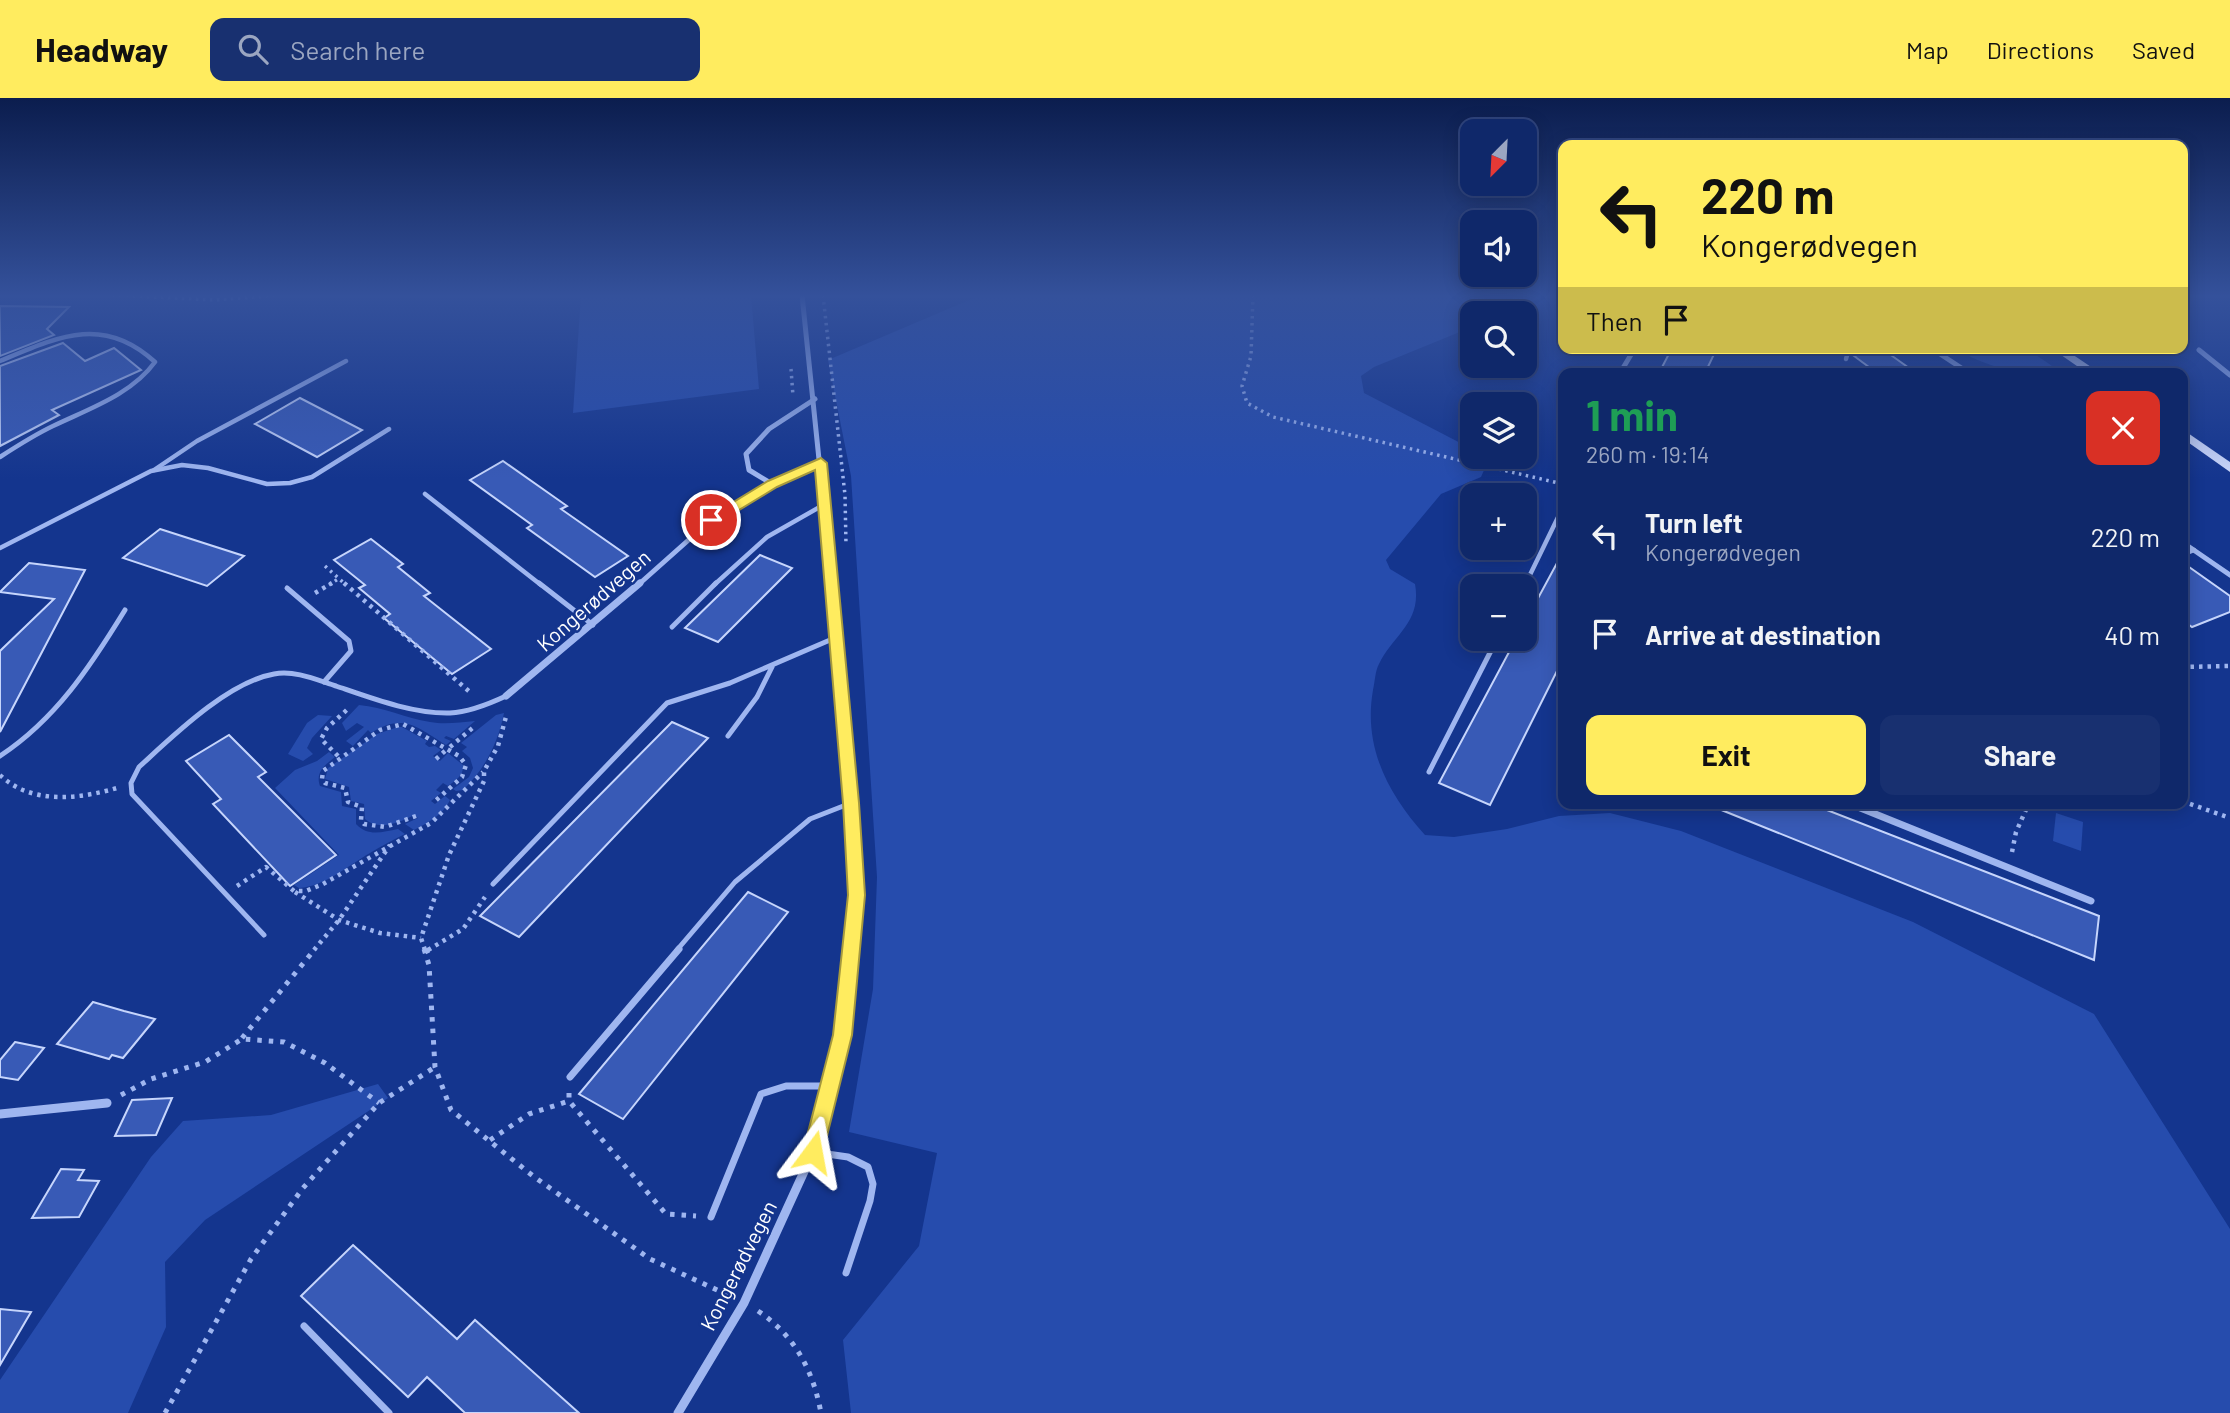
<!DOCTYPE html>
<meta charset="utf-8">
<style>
:root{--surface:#0f286a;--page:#183070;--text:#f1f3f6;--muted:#9ba6c1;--line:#2f447e;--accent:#ffec5f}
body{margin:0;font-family:Barlow,sans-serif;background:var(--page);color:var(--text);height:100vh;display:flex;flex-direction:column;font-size:26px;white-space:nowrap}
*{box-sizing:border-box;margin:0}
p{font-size:23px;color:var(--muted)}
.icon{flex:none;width:38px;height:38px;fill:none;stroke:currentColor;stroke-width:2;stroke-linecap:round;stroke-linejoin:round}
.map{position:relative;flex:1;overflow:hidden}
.sheet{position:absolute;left:1558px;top:270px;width:630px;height:441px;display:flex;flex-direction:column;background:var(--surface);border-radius:14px;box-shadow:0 4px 18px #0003,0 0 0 2px var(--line)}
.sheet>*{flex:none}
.banner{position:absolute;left:1558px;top:42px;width:630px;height:214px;border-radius:14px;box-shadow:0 4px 18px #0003,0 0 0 2px var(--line);background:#ffec5f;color:#111;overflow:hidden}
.needle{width:46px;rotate:204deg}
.controls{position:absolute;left:1460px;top:21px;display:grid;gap:14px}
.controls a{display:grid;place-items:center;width:77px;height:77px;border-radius:14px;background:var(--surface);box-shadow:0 4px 18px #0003,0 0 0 2px var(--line);font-size:35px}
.pin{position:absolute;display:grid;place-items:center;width:60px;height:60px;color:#fff;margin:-30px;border:4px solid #fff;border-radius:50%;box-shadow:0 2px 7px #0007}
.me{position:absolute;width:77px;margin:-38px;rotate:13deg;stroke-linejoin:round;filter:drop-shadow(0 0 5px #0008)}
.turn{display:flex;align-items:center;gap:24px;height:147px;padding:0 28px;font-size:32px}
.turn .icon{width:91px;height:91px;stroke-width:2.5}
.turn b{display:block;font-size:49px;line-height:60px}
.then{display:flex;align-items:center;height:66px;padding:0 28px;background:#0003;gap:14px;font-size:26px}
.round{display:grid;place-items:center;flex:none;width:74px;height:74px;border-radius:14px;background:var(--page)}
.summary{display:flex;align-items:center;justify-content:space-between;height:119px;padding:0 28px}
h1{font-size:42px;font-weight:700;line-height:52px;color:#1e9e55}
.cta{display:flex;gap:14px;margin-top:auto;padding:14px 28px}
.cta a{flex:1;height:80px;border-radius:14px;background:var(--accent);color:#111;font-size:28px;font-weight:700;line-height:80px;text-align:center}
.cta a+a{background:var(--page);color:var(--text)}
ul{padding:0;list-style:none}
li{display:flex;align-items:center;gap:21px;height:98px;padding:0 28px}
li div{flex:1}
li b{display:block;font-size:26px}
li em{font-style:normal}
header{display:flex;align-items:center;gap:42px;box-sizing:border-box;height:98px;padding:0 35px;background:var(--accent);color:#111}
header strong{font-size:33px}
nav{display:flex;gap:38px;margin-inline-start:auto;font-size:24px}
.search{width:490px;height:63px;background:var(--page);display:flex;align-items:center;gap:18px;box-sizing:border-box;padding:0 24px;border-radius:14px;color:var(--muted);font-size:26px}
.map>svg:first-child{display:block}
.green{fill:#264cad}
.building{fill:#385ab6;stroke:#c6d5fc;stroke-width:2}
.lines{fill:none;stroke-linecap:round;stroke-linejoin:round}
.path-far2{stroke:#9fb6f0;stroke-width:3.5;stroke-dasharray:2.5 4.5;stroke-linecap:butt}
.path-far1{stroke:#9fb6f0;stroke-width:4.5;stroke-dasharray:3.5 5;stroke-linecap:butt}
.path{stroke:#9fb6f0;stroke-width:5;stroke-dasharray:4.5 7;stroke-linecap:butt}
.lane-far2{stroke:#9fb6f0;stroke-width:4.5}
.lane-far1{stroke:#9fb6f0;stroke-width:5}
.lane{stroke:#9fb6f0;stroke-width:7}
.street-far2{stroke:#9fb6f0;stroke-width:5}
.street-far1{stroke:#9fb6f0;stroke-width:7}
.street{stroke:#9fb6f0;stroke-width:9}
.secondary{fill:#cdd9fb;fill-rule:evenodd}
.route{fill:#ffec5f;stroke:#a6993e;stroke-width:2}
.labels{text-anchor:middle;stroke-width:5;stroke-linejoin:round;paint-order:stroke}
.street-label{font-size:21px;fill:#fff;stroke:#14358e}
</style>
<header>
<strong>Headway</strong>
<div class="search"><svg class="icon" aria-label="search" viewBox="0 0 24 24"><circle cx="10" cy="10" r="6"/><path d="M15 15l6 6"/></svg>Search here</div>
<nav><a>Map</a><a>Directions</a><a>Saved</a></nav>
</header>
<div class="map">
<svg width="2230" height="1315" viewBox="0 0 2230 1315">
<rect width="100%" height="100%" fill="#14358e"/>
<g class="green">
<polygon points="581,197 751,197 759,291 573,315"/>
<path d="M981,197H1549L1505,215H1472V229L1374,269L1361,278L1364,295L1472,351V359L1489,361L1481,379L1441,396L1386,462L1390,471L1415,486C1422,524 1393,537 1379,566C1375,573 1375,584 1373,592C1363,649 1388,696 1425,737L1454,739L1507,731L1559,718L1610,715L1681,733L1913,824L2094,916L2230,1131V1315H851L843,1242L919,1148L937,1055L849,1034L873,891L877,779L851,378L828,262Z"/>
<path d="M1952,250H2026L2055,270C2031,287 1975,262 1952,250Z"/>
<path d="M359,607C384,609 405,620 430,624C446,627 460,624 475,623L454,641L446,638L444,640L451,643L446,647C418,630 404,614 371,635L368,632L353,648L346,643L364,629L357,625L346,633L342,625Z"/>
<path d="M504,615C498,645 485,671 463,692L456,693L453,691L469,679L473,670L470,660L462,653L467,649L461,645L496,617Z"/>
<polygon points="318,617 332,618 312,640 307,650 313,656 303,663 288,656 307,625"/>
<path d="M398,629H402L427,643L425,646L429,649L435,648L441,652L433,658L440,663L448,655L463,667C464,677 456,682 448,688L443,685L436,692L441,695L431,703L435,706L445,698L450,702C444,716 428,725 414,732L405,726L418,720L414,717C399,725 378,733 365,721L364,706L351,703L349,689L325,681L328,670L377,636Z"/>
<path d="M329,654L335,659C325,667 315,674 320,688L341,694L342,708L356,711V726C368,739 382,734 398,731L405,736C393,742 381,748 370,755C347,768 326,788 299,790L294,787L339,757L275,690L295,672L317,663Z"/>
<polygon points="2056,715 2083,724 2081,753 2053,743"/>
<polygon points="378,986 388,1000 205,1122 165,1164 166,1229 128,1315 0,1315 0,1282 151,1059 183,1023 271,1017"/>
</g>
<g class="building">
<polygon points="0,208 69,209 47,231 54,237 0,258"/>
<polygon points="63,245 85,263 114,250 141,272 52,312 59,317 0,348 0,268"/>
<polygon points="1672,250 1717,250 1705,275 1659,275"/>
<polygon points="1881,250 1916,275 1877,275 1854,258"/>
<polygon points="300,300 362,332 317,359 255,326"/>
<polygon points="503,363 567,408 561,411 628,458 595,479 527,430 532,427 470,382"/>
<polygon points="160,431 244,458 207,488 123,460"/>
<polygon points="371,441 403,466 398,469 430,495 424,498 491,551 452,576 384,520 390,516 359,490 365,487 334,462"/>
<polygon points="1563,454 1563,561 1490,707 1439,685 1516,541 1524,541 1524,526"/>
<polygon points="760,457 792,470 718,544 685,530"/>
<polygon points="2182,464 2230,498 2230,514 2192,529 2182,522"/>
<polygon points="29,465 85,472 0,634 0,553 54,501 0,494"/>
<polygon points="672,624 708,640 519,839 480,818"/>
<polygon points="229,637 266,674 258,679 336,757 290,788 213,706 221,701 186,663"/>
<polygon points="1704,705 1809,705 2099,818 2094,862"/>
<polygon points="748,794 788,814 623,1021 579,996"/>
<polygon points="93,904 124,913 155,921 123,960 112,957 109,961 57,946"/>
<polygon points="15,944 44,950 18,982 0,979 0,962"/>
<polygon points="172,1000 156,1037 115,1038 132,1002"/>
<polygon points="61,1071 84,1072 78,1082 99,1083 79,1119 32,1120"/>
<polygon points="353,1147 457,1241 475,1222 579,1315 465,1315 427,1279 408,1299 301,1198"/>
<polygon points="0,1211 31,1214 0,1267"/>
</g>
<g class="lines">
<g class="path-far2">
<polyline points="112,197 215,202 280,197"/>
<polyline points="823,197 845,397 846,447"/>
<polyline points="1253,197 1251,258 1242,288 1247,305 1273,319 1563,386"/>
<polyline points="791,271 793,298"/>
<polyline points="325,468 346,487"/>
<polyline points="329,487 338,481"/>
</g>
<g class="path-far1">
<polyline points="344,485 471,595"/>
<polyline points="315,495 332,485"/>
<polyline points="2182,569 2230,568"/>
<polyline points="450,649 475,628"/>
<polyline points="338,658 321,641 327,630 350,609"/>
<polyline points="436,661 445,653"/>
<path d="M0,677C31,707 79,701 117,690"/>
<polyline points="2182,703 2230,720"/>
<polyline points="416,718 385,729 364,726 361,722 362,709 348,704 345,690 325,685 322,681 323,673 380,632 403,626 459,658 466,667 462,679 433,705"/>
<polyline points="2012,754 2016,734 2029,705"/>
<polyline points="237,788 266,769 294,793 306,793 323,786 431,725 483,674"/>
<polyline points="295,794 339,822 380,835 421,840"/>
<polyline points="314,852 339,822 390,747"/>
<polyline points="425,852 421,840 449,757 484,683 484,673 498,648 507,615"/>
<polyline points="428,852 463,831 485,799"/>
</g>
<g class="path">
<polyline points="424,851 429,867 435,969 451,1012 533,1078 650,1161 728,1197"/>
<polyline points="425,854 431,851"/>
<polyline points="242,940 315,851"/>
<polyline points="569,995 569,1003 666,1116 696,1118"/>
<polyline points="121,997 151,981 205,964 242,941 284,944 325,965 379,1005"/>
<polyline points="490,1042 529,1016 569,1003"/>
<path d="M758,1213C795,1238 813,1272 821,1315"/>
<polyline points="165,1315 251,1161 303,1090 379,1005 435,969"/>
</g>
<g class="lane-far2">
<polyline points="1846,261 1849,250"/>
<path d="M0,263C57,239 103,216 155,264C131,297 88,311 53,328C34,337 17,348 0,359"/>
<polyline points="154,372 197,343 346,263"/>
<polyline points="425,396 541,487"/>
<polyline points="0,450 151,373 182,367 208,370 267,386 290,385 312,379 389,331"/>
<polyline points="2182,457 2194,452"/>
<polyline points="714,487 767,439 825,406"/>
<polyline points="1525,487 1563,409"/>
</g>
<g class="lane-far1">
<polyline points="539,485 593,527"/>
<polyline points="1524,489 1526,485"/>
<polyline points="287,490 349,543 351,553 324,584"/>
<polyline points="672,529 716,485"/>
<polyline points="728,638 757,599 772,569"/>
<path d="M0,658C56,621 90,569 125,512"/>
<polyline points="1429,674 1497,541"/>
<polyline points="493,786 667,605 730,585 837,539"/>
<path d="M264,837L132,696L131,685L139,669C173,638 228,584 274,576C295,572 317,582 336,588C371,600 413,616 450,615C470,614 489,606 506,598"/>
<polyline points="677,852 735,784 810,721 851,705"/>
</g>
<g class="lane">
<polyline points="570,979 679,851"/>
<polyline points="813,1054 848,1059 868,1069 873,1086 870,1103 846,1175"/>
<polyline points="711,1119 761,996 786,988 829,988"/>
<polyline points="304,1228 389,1315"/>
</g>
<g class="street-far2">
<polyline points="802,197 832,487"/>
<polyline points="1931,250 1969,275"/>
<polyline points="2199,252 2230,277"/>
<polyline points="1620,275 1635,250"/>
<polyline points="772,386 749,372 746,356 769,331 815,301"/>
<polyline points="2182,444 2230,477"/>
<polyline points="638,487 711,422 772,386 821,364"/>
</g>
<g class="street-far1">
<path d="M832,485C842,606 862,731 851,852"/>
<polyline points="506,598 640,485"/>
<polyline points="1848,705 2091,803"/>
</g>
<g class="street">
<polyline points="0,1016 107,1005"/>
<polyline points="678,1315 744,1205 813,1054 843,937 851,851"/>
</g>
<g class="secondary">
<polygon points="2051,250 2063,250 2100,275 2087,275"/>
<polygon points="2182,331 2230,364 2230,374 2182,340"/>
</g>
</g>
<linearGradient id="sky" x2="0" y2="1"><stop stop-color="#0b1d4e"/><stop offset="0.52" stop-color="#34519b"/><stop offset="1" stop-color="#34519b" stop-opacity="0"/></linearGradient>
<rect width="2230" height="381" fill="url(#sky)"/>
<polygon class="route" points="821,360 827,365 859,705 865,797 852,937 823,1054 820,1061 813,1064 806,1061 803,1054 833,937 848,797 843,705 815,372 777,389 716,426 711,427 704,422 768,383"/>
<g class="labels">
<g class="street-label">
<text transform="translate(594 503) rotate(-41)" y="7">Kongerødvegen</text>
<text transform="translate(739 1168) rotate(-63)" y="7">Kongerødvegen</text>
</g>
</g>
</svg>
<div class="controls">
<a><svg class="needle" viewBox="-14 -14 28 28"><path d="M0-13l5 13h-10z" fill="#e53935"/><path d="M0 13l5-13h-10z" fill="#9ba6c1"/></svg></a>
<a><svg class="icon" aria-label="sound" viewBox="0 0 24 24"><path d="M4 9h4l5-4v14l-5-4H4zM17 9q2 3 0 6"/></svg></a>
<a><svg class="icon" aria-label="search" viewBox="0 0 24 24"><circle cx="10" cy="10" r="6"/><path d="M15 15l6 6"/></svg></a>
<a><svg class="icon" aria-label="layers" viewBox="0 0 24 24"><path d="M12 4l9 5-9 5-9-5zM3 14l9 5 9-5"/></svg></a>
<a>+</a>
<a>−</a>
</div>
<div class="pin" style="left:711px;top:422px;background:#d93025"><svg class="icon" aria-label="arrive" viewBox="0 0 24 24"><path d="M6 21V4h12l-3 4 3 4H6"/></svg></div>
<svg class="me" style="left:813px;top:1054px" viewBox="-20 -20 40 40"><path d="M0-17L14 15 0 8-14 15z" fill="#ffec5f" stroke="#fff" stroke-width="4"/></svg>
<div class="banner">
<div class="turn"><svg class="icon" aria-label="left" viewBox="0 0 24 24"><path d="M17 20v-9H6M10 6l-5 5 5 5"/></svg><div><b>220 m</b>Kongerødvegen</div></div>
<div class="then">Then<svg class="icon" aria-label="arrive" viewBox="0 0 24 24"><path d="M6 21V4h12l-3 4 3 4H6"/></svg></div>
</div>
<section class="sheet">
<div class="summary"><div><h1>1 min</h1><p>260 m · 19:14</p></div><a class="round" style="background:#d93025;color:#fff"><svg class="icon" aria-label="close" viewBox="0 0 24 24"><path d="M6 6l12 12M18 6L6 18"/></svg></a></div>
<ul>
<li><svg class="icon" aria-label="left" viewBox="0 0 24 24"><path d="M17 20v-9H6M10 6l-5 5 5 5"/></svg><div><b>Turn left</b><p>Kongerødvegen</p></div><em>220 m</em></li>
<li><svg class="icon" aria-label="arrive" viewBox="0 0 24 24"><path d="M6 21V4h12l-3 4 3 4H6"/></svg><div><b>Arrive at destination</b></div><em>40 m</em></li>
</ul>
<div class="cta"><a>Exit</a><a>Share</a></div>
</section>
</div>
